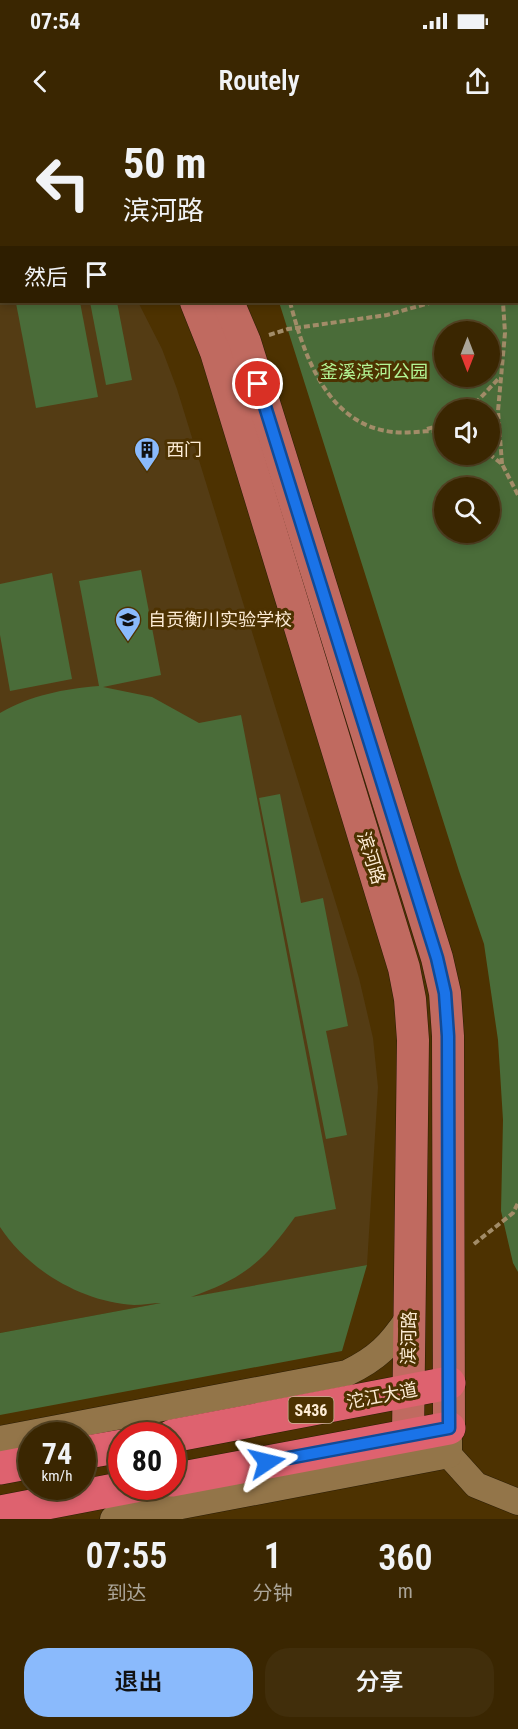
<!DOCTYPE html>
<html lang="zh">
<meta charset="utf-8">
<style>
:root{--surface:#3a2601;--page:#412e0b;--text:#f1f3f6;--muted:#aba599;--line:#544323;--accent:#8abafc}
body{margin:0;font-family:"Roboto Condensed","Noto Sans SC",sans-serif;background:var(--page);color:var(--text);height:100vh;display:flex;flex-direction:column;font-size:22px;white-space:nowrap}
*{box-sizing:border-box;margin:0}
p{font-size:20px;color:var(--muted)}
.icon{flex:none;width:33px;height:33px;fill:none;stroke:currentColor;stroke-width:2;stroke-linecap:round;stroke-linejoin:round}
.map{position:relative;height:1399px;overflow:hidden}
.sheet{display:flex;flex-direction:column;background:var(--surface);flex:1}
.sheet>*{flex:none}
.top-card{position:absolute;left:0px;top:0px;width:519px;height:183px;box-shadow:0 3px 9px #0003,0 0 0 2px var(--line);background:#3a2601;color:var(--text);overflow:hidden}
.needle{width:39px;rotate:180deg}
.buttons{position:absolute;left:434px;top:201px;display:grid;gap:12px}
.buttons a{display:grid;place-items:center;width:66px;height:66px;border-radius:50%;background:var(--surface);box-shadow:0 3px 9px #0003,0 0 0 2px var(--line);font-size:30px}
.speed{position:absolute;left:18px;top:1302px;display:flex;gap:12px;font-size:30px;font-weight:700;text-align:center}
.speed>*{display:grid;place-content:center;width:78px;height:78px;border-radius:50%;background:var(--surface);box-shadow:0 3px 9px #0003,0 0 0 2px var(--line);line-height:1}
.speed small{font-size:15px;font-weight:400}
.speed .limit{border:9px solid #d22;background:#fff;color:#111}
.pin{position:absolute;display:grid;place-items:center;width:51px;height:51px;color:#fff;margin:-26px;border:3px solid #fff;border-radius:50%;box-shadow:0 2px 6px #0007}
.me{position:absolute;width:66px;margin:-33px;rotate:80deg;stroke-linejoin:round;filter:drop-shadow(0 0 4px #0008)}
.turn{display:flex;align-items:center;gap:21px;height:126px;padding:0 24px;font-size:27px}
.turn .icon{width:78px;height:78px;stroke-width:2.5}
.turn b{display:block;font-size:42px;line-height:51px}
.then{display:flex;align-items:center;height:57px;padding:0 24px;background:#0003;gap:12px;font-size:22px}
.eta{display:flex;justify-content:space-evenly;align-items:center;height:102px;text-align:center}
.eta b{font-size:36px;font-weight:600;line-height:42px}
.action{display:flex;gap:12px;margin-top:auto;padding:12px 24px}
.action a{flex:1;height:69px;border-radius:24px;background:var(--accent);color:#111;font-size:24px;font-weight:600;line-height:69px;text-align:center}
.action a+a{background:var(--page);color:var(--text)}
.status{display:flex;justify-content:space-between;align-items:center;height:42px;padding:0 30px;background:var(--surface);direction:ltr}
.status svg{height:16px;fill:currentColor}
header{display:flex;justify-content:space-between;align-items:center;height:78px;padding:0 24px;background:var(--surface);font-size:27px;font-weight:600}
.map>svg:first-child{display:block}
.built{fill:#543c14}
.green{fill:#4a6c39;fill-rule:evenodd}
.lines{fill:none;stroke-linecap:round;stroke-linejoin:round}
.minor-casing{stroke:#2b1d06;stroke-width:27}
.major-casing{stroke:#2b1d06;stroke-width:33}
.highway-casing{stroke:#2b1d06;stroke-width:34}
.path{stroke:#a28c68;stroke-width:4;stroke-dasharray:6 3;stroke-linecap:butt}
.minor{stroke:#937549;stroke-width:26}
.major{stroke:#c06a60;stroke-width:32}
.highway{stroke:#de626f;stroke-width:33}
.route-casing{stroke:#114b97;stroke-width:15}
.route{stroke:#1a73e8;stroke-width:10}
.labels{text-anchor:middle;stroke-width:6;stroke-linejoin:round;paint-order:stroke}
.shield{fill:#4d3201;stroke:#c8b495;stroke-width:1.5}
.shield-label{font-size:16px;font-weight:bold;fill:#fdecd5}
.park-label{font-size:18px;fill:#b4f695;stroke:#4d3201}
.poi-label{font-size:18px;fill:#fdecd5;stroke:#4d3201;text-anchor:start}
.street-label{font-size:18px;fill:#fdecd5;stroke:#4d3201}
</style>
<div class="status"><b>07:54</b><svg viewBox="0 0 49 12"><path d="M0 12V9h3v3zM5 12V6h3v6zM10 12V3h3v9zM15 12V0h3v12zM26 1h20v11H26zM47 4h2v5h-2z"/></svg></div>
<header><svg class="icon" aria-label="back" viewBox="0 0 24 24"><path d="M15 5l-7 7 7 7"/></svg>Routely<svg class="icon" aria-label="share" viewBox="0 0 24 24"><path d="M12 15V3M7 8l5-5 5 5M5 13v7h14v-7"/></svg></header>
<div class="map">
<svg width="518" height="1399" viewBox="0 0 518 1399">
<rect width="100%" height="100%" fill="#4d3201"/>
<polygon class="built" points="0,0 37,1 2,2 2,182 138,182 162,229 177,269 359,858 373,918 378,967 367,1145 0,1213"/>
<g class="green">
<path d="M179,0H518V1152L513,1143L501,1091L503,1000L498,920L484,824L459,751L279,182H518V2ZM444,212H489V256H444ZM444,290H489V334H444ZM444,368H489V412H444Z"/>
<polygon points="23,182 80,182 98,277 36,288 16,183"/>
<polygon points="90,182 117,182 132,260 106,265"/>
<path d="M141,450L161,555L103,567L152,577L199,603L241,595L336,1089L295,1097C263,1142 244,1158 191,1177L367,1145L342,1231L0,1295V1213L161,1183C153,1183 143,1185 134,1185C82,1182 28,1150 0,1107V593C32,575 63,569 99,566L79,461Z"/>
<polygon points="52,453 72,559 10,571 0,515 0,464"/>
<polygon points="280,674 301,783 323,778 348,906 326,911 347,1015 326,1019 259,678"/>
</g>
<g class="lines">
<defs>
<g id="minor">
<path d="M0,1319L347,1253C378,1238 390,1225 409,1197"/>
<polyline points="449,1320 449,1335 476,1365 518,1382"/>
<polyline points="113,1399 449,1335"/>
</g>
<g id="major">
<polyline points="94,0 95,2"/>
<polyline points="130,0 131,2"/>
<polyline points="196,182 216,232 404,848 410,879 413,920 408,1315"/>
<polyline points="228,182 245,222 437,838 445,873 448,916 449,1308"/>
</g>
<g id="highway">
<polyline points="172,1316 449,1263"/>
<polyline points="82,1333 122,1326"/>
<polyline points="0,1348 32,1342"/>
<polyline points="172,1360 449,1308"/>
<polyline points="0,1392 135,1366"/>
</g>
</defs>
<use href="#minor" class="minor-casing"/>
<use href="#major" class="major-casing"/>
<use href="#highway" class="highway-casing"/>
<g class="path">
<polyline points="259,0 260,2"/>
<polyline points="482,0 483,2"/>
<polyline points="315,2 315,0"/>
<polyline points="518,103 518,105"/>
<path d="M290,182C304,235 327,305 393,312C409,314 427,310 444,311"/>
<polyline points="269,215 288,209 387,195 433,182"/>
<polyline points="469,290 500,257"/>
<polyline points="427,309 444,304"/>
<polyline points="489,334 502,344 518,375"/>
<polyline points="502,344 498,291 505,213 503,182"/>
<polyline points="474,1124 513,1093 518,1083"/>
</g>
<use href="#minor" class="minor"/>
<use href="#major" class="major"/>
<use href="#highway" class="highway"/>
</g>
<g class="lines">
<defs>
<polyline id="route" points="258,264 437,838 445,873 448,916 449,1308 267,1342"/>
</defs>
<use href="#route" class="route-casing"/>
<use href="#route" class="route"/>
</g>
<defs>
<symbol id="building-pin" viewBox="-11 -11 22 30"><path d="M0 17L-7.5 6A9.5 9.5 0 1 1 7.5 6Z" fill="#8abafc" stroke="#4d3201"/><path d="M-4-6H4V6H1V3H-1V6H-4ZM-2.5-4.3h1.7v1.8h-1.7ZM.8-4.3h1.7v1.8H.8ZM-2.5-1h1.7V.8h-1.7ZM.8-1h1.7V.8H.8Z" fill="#111"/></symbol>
<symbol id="school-pin" viewBox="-11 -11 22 30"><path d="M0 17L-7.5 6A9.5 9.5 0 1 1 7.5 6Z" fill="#8abafc" stroke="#4d3201"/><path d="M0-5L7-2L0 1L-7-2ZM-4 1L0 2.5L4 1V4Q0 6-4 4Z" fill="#111"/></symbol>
</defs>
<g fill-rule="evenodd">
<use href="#building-pin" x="132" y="315" width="30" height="40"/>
<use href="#school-pin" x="113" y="485" width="30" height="40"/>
</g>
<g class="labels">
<rect class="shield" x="288.5" y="1277" width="45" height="26" rx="4.5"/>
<g class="shield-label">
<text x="311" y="1296">S436</text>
</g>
<g class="park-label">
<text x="374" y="258">釜溪滨河公园</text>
</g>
<g class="poi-label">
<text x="166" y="336">西门</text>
<text x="148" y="506">自贡衡川实验学校</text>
</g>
<g class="street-label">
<text transform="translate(371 738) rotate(73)" y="6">滨河路</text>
<text transform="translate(409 1218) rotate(-89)" y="6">滨河路</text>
<text transform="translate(382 1276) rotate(-11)" y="6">沱江大道</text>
</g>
</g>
</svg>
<div class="buttons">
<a><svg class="needle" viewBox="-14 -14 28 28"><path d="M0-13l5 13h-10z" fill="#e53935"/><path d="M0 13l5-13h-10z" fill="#aba599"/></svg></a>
<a><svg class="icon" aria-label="sound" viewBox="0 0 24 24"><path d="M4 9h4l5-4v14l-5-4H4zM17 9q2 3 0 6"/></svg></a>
<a><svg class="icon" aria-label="search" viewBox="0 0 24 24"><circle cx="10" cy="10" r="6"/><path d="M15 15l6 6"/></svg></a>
</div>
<div class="speed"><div>74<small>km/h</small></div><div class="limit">80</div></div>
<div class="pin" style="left:258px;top:264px;background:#d93025"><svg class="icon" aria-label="arrive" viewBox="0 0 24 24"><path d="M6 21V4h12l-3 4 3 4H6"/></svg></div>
<svg class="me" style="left:267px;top:1342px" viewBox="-20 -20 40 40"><path d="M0-17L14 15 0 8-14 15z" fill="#1a73e8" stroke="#fff" stroke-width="4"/></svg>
<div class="top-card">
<div class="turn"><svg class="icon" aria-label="left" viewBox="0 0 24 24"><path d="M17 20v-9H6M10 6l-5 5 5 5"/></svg><div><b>50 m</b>滨河路</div></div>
<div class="then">然后<svg class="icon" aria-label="arrive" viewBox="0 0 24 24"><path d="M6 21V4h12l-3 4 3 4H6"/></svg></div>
</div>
</div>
<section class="sheet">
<div class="eta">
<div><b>07:55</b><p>到达</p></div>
<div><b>1</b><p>分钟</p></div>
<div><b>360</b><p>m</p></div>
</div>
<div class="action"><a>退出</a><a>分享</a></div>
</section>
